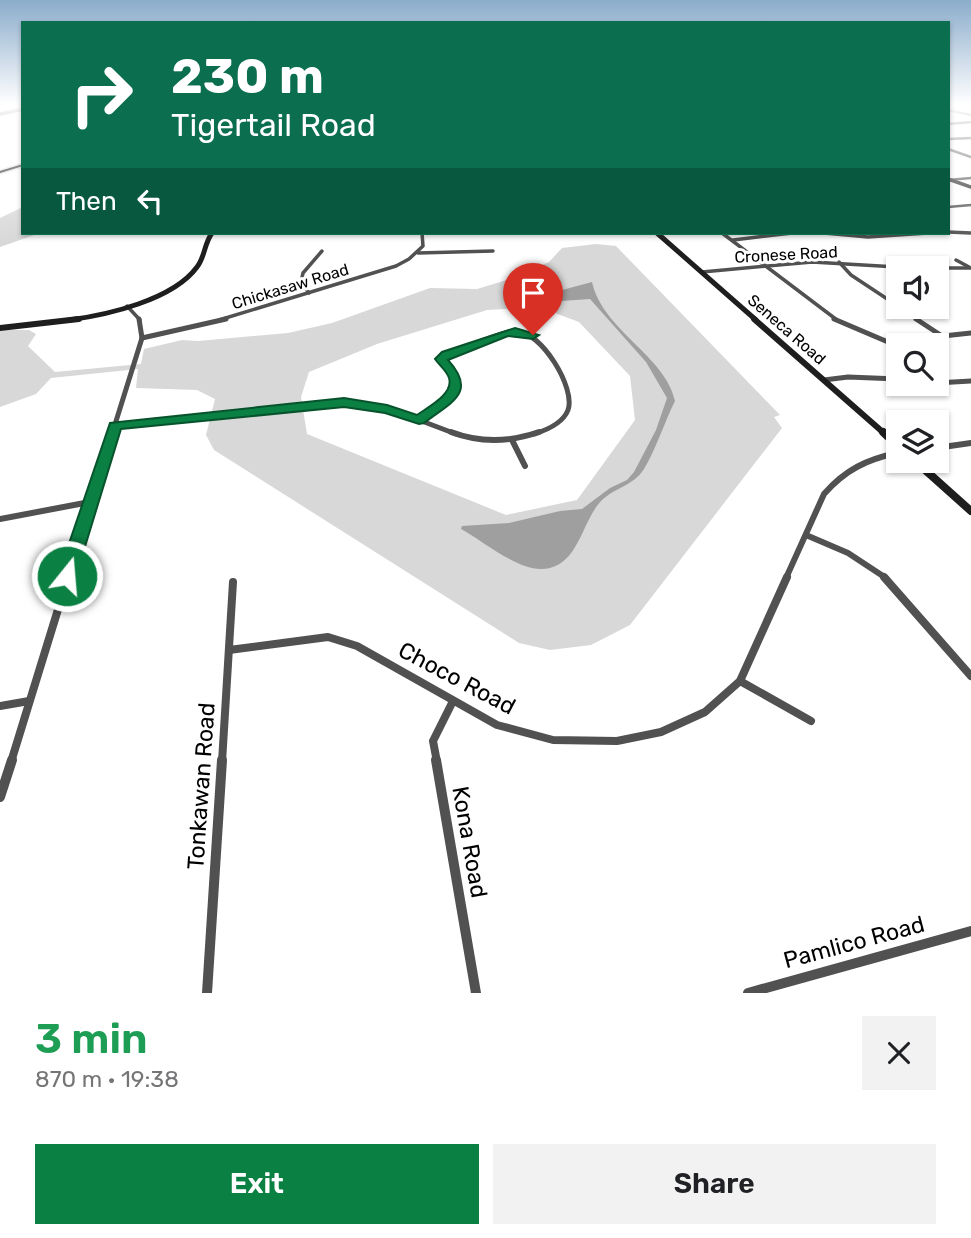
<!DOCTYPE html>
<meta charset="utf-8">
<style>
:root{--surface:#fff;--page:#f2f2f2;--text:#202124;--muted:#757577;--accent:#0b8043}
body{margin:0;font-family:Rubik,sans-serif;background:var(--page);color:var(--text);height:100vh;display:flex;flex-direction:column;font-size:26px;white-space:nowrap}
*{box-sizing:border-box;margin:0}
p{font-size:23px;color:var(--muted)}
.icon{flex:none;width:38px;height:38px;fill:none;stroke:currentColor;stroke-width:2;stroke-linecap:round;stroke-linejoin:round}
.map{position:relative;height:993px;overflow:hidden}
.panel{display:flex;flex-direction:column;background:var(--surface);flex:1}
.panel>*{flex:none}
.banner{position:absolute;left:21px;top:21px;width:929px;height:214px;border-radius:0px;box-shadow:0 2px 5px #0004;background:#0b6e4f;color:#fff;overflow:hidden}
.buttons{position:absolute;left:886px;top:256px;display:grid;gap:14px}
.buttons a{display:grid;place-items:center;width:63px;height:63px;border-radius:0px;background:var(--surface);box-shadow:0 2px 5px #0004;font-size:35px}
.pin{position:absolute;display:grid;place-items:center;width:60px;height:60px;color:#fff;margin:-72px -30px;border-radius:50% 50% 50% 0;rotate:-45deg;box-shadow:0 0 7px #0007}
.pin .icon{rotate:45deg}
.me{position:absolute;width:77px;margin:-38px;rotate:17deg;stroke-linejoin:round;filter:drop-shadow(0 0 5px #0008)}
.turn{display:flex;align-items:center;gap:24px;height:147px;padding:0 35px;font-size:32px}
.turn .icon{width:91px;height:91px;stroke-width:2.5}
.turn b{display:block;font-size:49px;line-height:60px}
.then{display:flex;align-items:center;height:66px;padding:0 35px;background:#0003;gap:14px;font-size:26px}
.round{display:grid;place-items:center;flex:none;width:74px;height:74px;border-radius:0px;background:var(--page)}
.summary{display:flex;align-items:center;justify-content:space-between;height:119px;padding:0 35px}
h1{font-size:42px;font-weight:600;line-height:52px;color:#1e9e55}
.primary-button{display:flex;gap:14px;margin-top:auto;padding:14px 35px}
.primary-button a{flex:1;height:80px;border-radius:0px;background:var(--accent);color:#fff;font-size:28px;font-weight:600;line-height:80px;text-align:center}
.primary-button a+a{background:var(--page);color:var(--text)}
.map>svg:first-child{display:block}
.green{fill:#d8d8d8;fill-rule:evenodd}
.water{fill:#9f9f9f}
.lines{fill:none;stroke-linecap:round;stroke-linejoin:round}
.primary-casing{stroke:#dbdbdb;stroke-width:3}
.street-far5{stroke:#515151;stroke-width:2.5}
.street-far4{stroke:#515151;stroke-width:3.5}
.street-far3{stroke:#515151;stroke-width:5}
.street-far2{stroke:#515151;stroke-width:6}
.street-far1{stroke:#515151;stroke-width:8}
.street{stroke:#515151;stroke-width:10}
.secondary-far3{stroke:#1e1e1e;stroke-width:3.5}
.secondary-far2{stroke:#1e1e1e;stroke-width:5}
.secondary-far1{stroke:#1e1e1e;stroke-width:6}
.secondary{stroke:#1e1e1e;stroke-width:8}
.primary{fill:#000;fill-rule:evenodd}
.route{fill:#0b8043;stroke:#07532c;stroke-width:2}
.labels{text-anchor:middle;stroke-width:6;stroke-linejoin:round;paint-order:stroke}
.far-street-label{font-size:16px;fill:#000;stroke:#fff}
.near-street-label{font-size:23px;fill:#000;stroke:#fff}
</style>
<div class="map">
<svg width="971" height="993" viewBox="0 0 971 993">
<rect width="100%" height="100%" fill="#fff"/>
<g class="green">
<polygon points="23,207 23,233 40,233 0,247 0,218"/>
<path d="M596,244L616,246L780,415L774,417L782,428L630,625L591,645L550,650L519,643L214,450L206,435L215,399L197,390L136,388L138,369L51,378L36,394L0,407V330H29L36,334L28,346L55,372L141,364L144,349L182,340L198,341L288,333L332,323L430,288L477,289L513,278L549,262L562,248ZM539,307L579,322L630,376L635,420L577,500L506,515L307,434L301,397L309,372L377,344L487,310Z"/>
</g>
<path class="water" d="M592,282C603,331 665,355 675,401C664,423 657,447 644,469C633,486 616,487 602,500C581,521 579,568 542,569C517,570 483,541 461,529L462,526L509,523L560,511L582,509L610,488L627,480L634,472L656,430L667,398L646,362L590,299L533,303L525,300Z"/>
<g class="lines">
<defs>
<g id="primary">
<polygon points="17,103 23,104 23,106 7,103"/>
<polygon points="23,164 23,166 0,173 0,171"/>
</g>
</defs>
<use href="#primary" class="primary-casing"/>
<g class="street-far5">
<polyline points="948,110 971,115"/>
<polyline points="948,124 971,122"/>
<polyline points="948,139 971,138"/>
<polyline points="948,149 971,157"/>
<polyline points="948,180 971,178"/>
<polyline points="948,207 971,205"/>
</g>
<g class="street-far4">
<polyline points="948,232 971,233"/>
<polyline points="722,233 837,320"/>
<polyline points="824,233 868,237 928,233"/>
<polyline points="733,240 792,233"/>
<polyline points="418,253 493,251"/>
<polyline points="956,260 969,267"/>
<polyline points="839,262 851,275 919,320"/>
<polyline points="936,268 971,268"/>
<polyline points="702,272 812,262 914,268"/>
<polyline points="309,293 301,282 303,273 322,251"/>
<polyline points="127,306 140,320"/>
<polyline points="219,320 396,266 409,259 423,246 422,233"/>
</g>
<g class="street-far3">
<polyline points="834,319 895,345"/>
<polyline points="916,319 942,336"/>
<polyline points="142,338 226,319"/>
<polyline points="897,379 891,362 895,345 906,340 971,333"/>
<polyline points="824,380 848,377 898,379"/>
<polyline points="936,383 971,381"/>
<polyline points="115,426 344,403 387,409 419,420"/>
<polyline points="112,434 142,338 139,319"/>
<path d="M456,434L419,420L444,402L456,385L455,375L441,359C451,352 505,331 516,331C541,331 576,388 568,410C563,423 547,430 534,434"/>
</g>
<g class="street-far2">
<path d="M451,432C480,443 510,442 539,432"/>
<polyline points="512,440 525,466"/>
<polyline points="936,448 971,443"/>
<polyline points="0,519 90,502"/>
<polyline points="806,535 848,553 886,578"/>
<polyline points="68,578 113,432"/>
<path d="M786,578L824,494C845,470 867,459 898,453"/>
</g>
<g class="street-far1">
<polyline points="884,577 971,676"/>
<polyline points="229,650 328,637 357,646 497,725 553,740 617,741 661,732 705,712 740,681 787,577"/>
<polyline points="740,681 811,721"/>
<polyline points="0,706 29,701"/>
<polyline points="11,762 68,577"/>
<polyline points="222,762 233,582"/>
<polyline points="437,762 433,741 453,701"/>
</g>
<g class="street">
<polyline points="436,760 476,993"/>
<polyline points="0,797 12,760"/>
<polyline points="207,993 222,760"/>
<polyline points="748,993 971,931"/>
</g>
<g class="secondary-far3">
<polyline points="0,114 23,109"/>
<polyline points="948,179 971,187"/>
</g>
<g class="secondary-far2">
<polyline points="657,233 756,320"/>
<path d="M69,320C107,315 173,300 197,267C205,257 204,244 212,233"/>
</g>
<g class="secondary-far1">
<polyline points="754,319 885,434"/>
<polyline points="0,328 79,319"/>
</g>
<g class="secondary">
<polyline points="883,432 898,446"/>
<polyline points="914,460 971,511"/>
</g>
<use href="#primary" class="primary"/>
</g>
<linearGradient id="sky" x2="0" y2="1"><stop stop-color="#8baccb"/><stop offset="0.43" stop-color="#fff"/><stop offset="1" stop-color="#fff" stop-opacity="0"/></linearGradient>
<rect width="971" height="242" fill="url(#sky)"/>
<path class="route" d="M515,328L539,335L533,339L508,336L448,360C478,393 451,402 424,423L419,424L385,413L344,407L121,429L76,576L74,581H61L58,576L110,423L344,398L387,405L417,415C428,407 454,394 449,378C447,371 439,365 435,359L442,352Z"/>
<g class="labels">
<g class="far-street-label">
<text transform="translate(786 254) rotate(-3)" y="6">Cronese Road</text>
<text transform="translate(290 286) rotate(-17)" y="6">Chickasaw Road</text>
<text transform="translate(787 329) rotate(41)" y="6">Seneca Road</text>
</g>
<g class="near-street-label">
<text transform="translate(457 678) rotate(28)" y="8">Choco Road</text>
<text transform="translate(201 786) rotate(-86)" y="8">Tonkawan Road</text>
<text transform="translate(470 842) rotate(80)" y="8">Kona Road</text>
<text transform="translate(854 942) rotate(-15)" y="8">Pamlico Road</text>
</g>
</g>
</svg>
<div class="buttons">
<a><svg class="icon" aria-label="sound" viewBox="0 0 24 24"><path d="M4 9h4l5-4v14l-5-4H4zM17 9q2 3 0 6"/></svg></a>
<a><svg class="icon" aria-label="search" viewBox="0 0 24 24"><circle cx="10" cy="10" r="6"/><path d="M15 15l6 6"/></svg></a>
<a><svg class="icon" aria-label="layers" viewBox="0 0 24 24"><path d="M12 4l9 5-9 5-9-5zM3 14l9 5 9-5"/></svg></a>
</div>
<div class="pin" style="left:533px;top:335px;background:#d93025"><svg class="icon" aria-label="arrive" viewBox="0 0 24 24"><path d="M6 21V4h12l-3 4 3 4H6"/></svg></div>
<svg class="me" style="left:67px;top:576px" viewBox="-20 -20 40 40"><circle r="17" fill="#0b8043" stroke="#fff" stroke-width="3"/><path d="M0-11L8 9 0 5-8 9z" fill="#fff"/></svg>
<div class="banner">
<div class="turn"><svg class="icon" aria-label="right" viewBox="0 0 24 24"><path d="M7 20v-9h11M14 6l5 5-5 5"/></svg><div><b>230 m</b>Tigertail Road</div></div>
<div class="then">Then<svg class="icon" aria-label="left" viewBox="0 0 24 24"><path d="M17 20v-9H6M10 6l-5 5 5 5"/></svg></div>
</div>
</div>
<section class="panel">
<div class="summary"><div><h1>3 min</h1><p>870 m · 19:38</p></div><a class="round"><svg class="icon" aria-label="close" viewBox="0 0 24 24"><path d="M6 6l12 12M18 6L6 18"/></svg></a></div>
<div class="primary-button"><a>Exit</a><a>Share</a></div>
</section>
